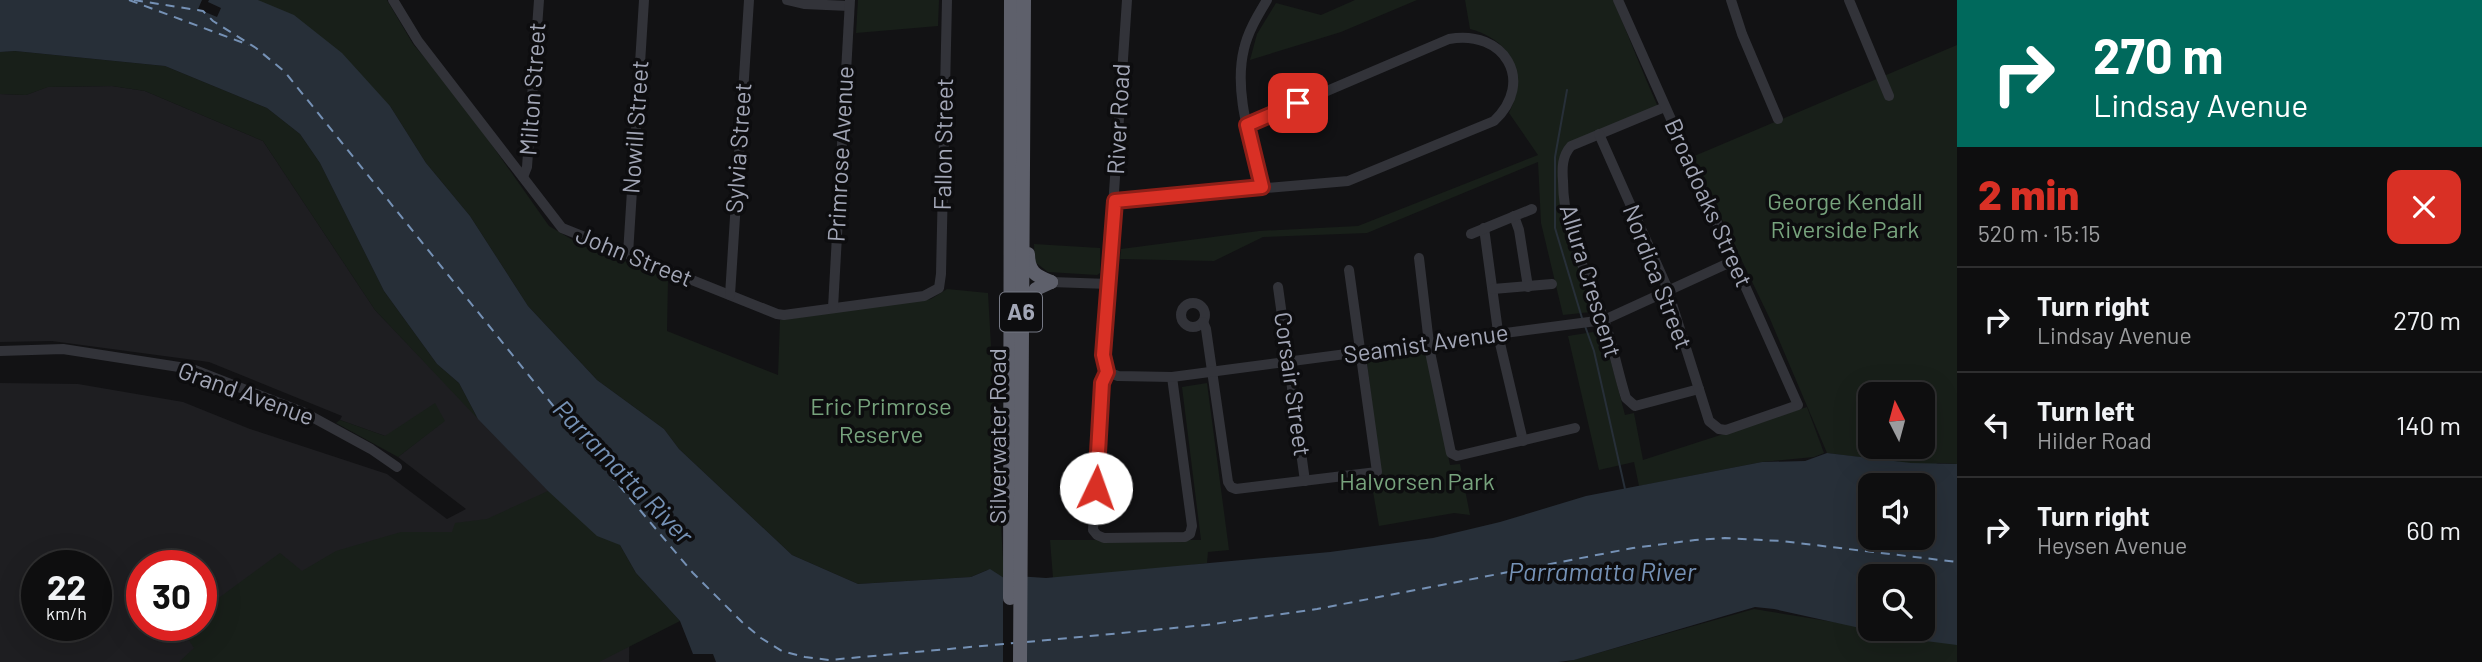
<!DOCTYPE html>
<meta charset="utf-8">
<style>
:root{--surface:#0e0e0f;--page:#171718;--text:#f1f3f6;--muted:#9b9c9e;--line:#2e2e2f;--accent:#d93025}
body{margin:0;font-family:Barlow,sans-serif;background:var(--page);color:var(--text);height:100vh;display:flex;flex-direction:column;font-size:26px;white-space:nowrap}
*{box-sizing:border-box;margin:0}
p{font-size:23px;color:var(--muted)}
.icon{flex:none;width:38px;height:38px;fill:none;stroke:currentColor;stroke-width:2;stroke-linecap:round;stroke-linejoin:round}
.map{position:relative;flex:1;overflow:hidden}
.drawer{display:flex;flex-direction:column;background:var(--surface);width:525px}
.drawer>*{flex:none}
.top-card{background:#00695c;color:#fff;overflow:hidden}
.needle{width:46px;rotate:354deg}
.buttons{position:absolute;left:1858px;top:382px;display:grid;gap:14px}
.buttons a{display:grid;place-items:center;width:77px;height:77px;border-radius:14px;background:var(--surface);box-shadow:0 7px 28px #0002,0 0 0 2px var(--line);font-size:35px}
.speed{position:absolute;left:21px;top:550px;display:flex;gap:14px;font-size:35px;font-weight:700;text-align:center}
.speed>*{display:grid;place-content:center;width:91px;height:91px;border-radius:50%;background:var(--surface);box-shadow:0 7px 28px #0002,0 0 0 2px var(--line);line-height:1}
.speed small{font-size:18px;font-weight:400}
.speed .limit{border:10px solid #d22;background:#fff;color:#111}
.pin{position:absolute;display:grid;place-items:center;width:60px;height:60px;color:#fff;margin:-30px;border-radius:14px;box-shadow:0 4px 10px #0006}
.me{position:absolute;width:77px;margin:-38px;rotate:3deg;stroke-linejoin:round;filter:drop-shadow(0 0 5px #0008)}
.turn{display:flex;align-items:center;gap:24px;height:147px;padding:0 21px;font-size:32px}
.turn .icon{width:91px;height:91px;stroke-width:2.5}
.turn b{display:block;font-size:49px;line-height:60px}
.round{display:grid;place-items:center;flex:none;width:74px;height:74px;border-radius:14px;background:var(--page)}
.summary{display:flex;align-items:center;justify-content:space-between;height:119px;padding:0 21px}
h1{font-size:42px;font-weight:800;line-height:52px;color:var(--accent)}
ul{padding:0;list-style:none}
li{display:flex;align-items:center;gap:21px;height:105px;padding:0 21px;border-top:2px solid var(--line)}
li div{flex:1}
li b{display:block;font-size:26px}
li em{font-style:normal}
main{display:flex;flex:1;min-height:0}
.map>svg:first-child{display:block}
.built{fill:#1e1e21;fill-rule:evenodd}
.green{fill:#181f19;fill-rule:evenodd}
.water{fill:#272f38;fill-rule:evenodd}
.pier{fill:#121214}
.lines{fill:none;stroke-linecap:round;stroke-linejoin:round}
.stream{stroke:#272f38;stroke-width:2}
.ferry{stroke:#7591b5;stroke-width:2;stroke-dasharray:9 7;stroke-linecap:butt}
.minor{stroke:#323339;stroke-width:10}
.highway{stroke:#5e606b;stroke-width:14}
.route-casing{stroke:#8d1f18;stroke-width:18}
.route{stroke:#d93025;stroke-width:12}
.labels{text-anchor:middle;stroke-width:7;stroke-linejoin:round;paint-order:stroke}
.shield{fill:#0d0d0f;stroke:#757884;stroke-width:2}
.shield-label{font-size:23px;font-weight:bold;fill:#a2a6b6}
.street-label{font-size:24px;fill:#a2a6b6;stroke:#0d0d0f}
.park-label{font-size:24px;fill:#77a37d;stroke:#0d0d0f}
.water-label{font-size:26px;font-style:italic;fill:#7591b5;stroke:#0d0d0f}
</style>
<main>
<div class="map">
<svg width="1957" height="662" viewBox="0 0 1957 662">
<rect width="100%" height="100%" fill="#121214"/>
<path class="built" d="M112,86L145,91L263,141L375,310L630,576L629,662H0V383L78,384L183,402L250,429L387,474L447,519L466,509L398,457L444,421L385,436L340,420L342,416L209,362L52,341L0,342V94L26,95L47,87ZM37,565H96V625H37ZM142,565H201V625H142Z"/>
<g class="green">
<polygon points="258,0 387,0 413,44 456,94 549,226 571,239 668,279 667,331 778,375 780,320 931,299 947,289 988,293 1004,578 987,570 971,577 858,584 792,555 679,449 664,429 597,380 528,306 470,216 426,163 390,106"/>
<polygon points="858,0 939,0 938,26 856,33"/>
<polygon points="1355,0 1417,0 1341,32 1250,60 1257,34 1276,3 1321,15"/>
<path d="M1465,0H1613C1629,36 1642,72 1658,107L1570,142L1559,187L1594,305L1591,312L1563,315L1541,223L1538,162L1367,233L1263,237L1214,261L1120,259L1121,249L1259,231L1358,226L1538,155L1509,113C1528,75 1512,40 1470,29Z"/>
<path d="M1957,45V464L1937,463L1923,485H1909L1899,462L1827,453L1770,319L1692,157ZM1871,394H1923V446H1871Z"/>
<polygon points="15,51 165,66 267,108 300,134 320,163 384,291 437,364 459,383 478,419 375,310 263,141 145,91 112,86 48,87 26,95 0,94 0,52"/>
<polygon points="1034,244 1100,248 1100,273 1097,275 1048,272 1035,262"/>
<polygon points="1593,332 1604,335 1625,415 1634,413 1643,460 1807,407 1824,453 1814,457 1762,462 1639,486 1634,462 1599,470 1568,336"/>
<polygon points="1423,353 1427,355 1450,465 1460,464 1470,515 1454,513 1379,526 1371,480 1381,477 1367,362"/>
<polygon points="1207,383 1229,550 1208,552 1207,563 1139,572 1053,578 1050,540 1201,540 1182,387"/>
<polygon points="435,403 445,421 398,457 336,423 340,420 385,436"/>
<polygon points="548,491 620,545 636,573 680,621 599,662 179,662 194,648 180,627 183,625 201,625 201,611 280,553 302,571 336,551 401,532 452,532 455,523 487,519"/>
<polygon points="1754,609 1871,628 1957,635 1957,662 1566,662"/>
</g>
<path class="water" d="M0,0H258L294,15L342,53L390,106L426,163L470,216L528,306L597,380L664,429L679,449L792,555L858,584L971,577L990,569L1004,578L1015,576L1046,578L1330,552L1433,538L1500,522L1586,496L1762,462L1805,461L1827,453L1911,463L1957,464V645L1910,639L1774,609L1755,607L1574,660L1558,662H716L713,654H693L680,621L636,573L620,545L597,536L548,491L478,419L459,383L437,364L384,291L320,163L300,134L267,108L165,66L15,51L0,52ZM1871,485H1923V537H1871ZM1871,576H1923V628H1871Z"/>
<g class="pier">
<polygon points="202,0 209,0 208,2 221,8 217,17 198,9"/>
<rect x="1003" y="574" width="24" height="88"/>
</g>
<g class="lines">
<g class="stream">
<polyline points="1567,90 1555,157 1555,228 1582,318"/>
<polyline points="1585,326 1594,351 1625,489"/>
</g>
<g class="ferry">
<polyline points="129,0 249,45"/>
<polyline points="134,0 203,11 213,21 256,48 285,72 580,439 693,573 742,622 761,638 782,651 805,657 829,660 1014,643"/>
<polyline points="1026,642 1206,625 1317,609 1633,548 1695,540 1725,538 1781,541 1957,562"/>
</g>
<g class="minor">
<polyline points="393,0 418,41 562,228 777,314 784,315 924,296 939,288 941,274 947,0"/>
<polyline points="787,0 804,4 849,6"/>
<polyline points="1127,0 1103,355 1107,372 1102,383 1093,530 1097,535 1104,538 1185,537 1190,534 1192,526 1172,377"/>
<polyline points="1731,0 1742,34 1778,119"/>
<polyline points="1849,0 1889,96"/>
<path d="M1665,107L1571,146C1562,156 1562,168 1563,181C1563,232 1588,274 1604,320C1613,345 1618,373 1626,398L1635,406L1699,389"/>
<polyline points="1599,134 1666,285 1709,421 1719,429 1726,430 1798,405 1618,0"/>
<polyline points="523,177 527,167 539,0"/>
<path d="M1262,187C1252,144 1233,93 1244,49C1248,31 1258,15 1267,0"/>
<path d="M1115,201L1348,181L1494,121C1536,81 1504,29 1449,39L1247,125"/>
<polyline points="1514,216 1519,230 1528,287"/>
<polyline points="1484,228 1499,339 1523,441"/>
<polyline points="1471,234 1532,209"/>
<polyline points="628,254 644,0"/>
<polyline points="1419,258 1430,352 1451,453 1457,456 1575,428"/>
<polyline points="1051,282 1109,284"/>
<polyline points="1278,287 1305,481"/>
<polyline points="1493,289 1552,284"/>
<polyline points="730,295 749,0"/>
<circle cx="1193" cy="315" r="12"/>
<polyline points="833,308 850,0"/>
<polyline points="1203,322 1206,329 1228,482 1231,487 1236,489 1377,472 1349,270"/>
<polyline points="0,351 63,349 192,369 305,413 371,449 397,467"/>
<polyline points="1107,372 1118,376 1172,377 1604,320 1733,261"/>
</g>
<g class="highway">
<path d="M1028,254C1028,272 1036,276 1051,282"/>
<polyline points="1023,312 1036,289 1051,282"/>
<polyline points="1010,598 1011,0"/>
<polyline points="1020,662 1024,0"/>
</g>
</g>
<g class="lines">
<defs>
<polyline id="route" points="1096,488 1102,383 1107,372 1103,355 1115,201 1262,187 1247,125 1298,103"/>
</defs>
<use href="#route" class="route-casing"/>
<use href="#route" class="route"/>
</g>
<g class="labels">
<rect class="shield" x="1000" y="292.5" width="42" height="39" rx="5"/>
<g class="shield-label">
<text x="1021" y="320">A6</text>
</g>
<g class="street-label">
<text transform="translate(533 89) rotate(-86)" y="8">Milton Street</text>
<text transform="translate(1119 119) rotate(-87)" y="8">River Road</text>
<text transform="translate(636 127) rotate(-86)" y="8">Nowill Street</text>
<text transform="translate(944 144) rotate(-89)" y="8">Fallon Street</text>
<text transform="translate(739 148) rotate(-86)" y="8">Sylvia Street</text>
<text transform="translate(841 154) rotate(-87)" y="8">Primrose Avenue</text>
<text transform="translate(1708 203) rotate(66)" y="8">Broadoaks Street</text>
<text transform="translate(634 257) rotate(22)" y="8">John Street</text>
<text transform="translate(1657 277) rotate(69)" y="8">Nordica Street</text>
<text transform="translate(1590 281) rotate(73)" y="8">Allura Crescent</text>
<text transform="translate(1426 344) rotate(-8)" y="8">Seamist Avenue</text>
<text transform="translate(1292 384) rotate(82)" y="8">Corsair Street</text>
<text transform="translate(246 394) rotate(20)" y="8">Grand Avenue</text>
<text transform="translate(998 436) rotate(-90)" y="8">Silverwater Road</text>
</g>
<g class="park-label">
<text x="1845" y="210">George Kendall<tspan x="1845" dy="28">Riverside Park</tspan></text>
<text x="881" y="415">Eric Primrose<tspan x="881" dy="28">Reserve</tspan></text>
<text x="1417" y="490">Halvorsen Park</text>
</g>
<g class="water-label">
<text transform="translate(623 472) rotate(46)" y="9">Parramatta River</text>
<text x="1602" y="581">Parramatta River</text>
</g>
</g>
</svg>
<div class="buttons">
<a><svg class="needle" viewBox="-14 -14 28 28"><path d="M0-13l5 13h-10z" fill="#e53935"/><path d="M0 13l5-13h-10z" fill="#9b9c9e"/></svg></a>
<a><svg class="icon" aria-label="sound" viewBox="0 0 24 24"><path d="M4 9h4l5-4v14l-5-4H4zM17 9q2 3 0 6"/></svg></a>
<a><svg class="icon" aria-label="search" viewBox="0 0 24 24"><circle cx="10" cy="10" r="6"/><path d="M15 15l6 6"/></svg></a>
</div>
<div class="speed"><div>22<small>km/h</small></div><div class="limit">30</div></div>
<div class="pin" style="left:1298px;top:103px;background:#d93025"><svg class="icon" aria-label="arrive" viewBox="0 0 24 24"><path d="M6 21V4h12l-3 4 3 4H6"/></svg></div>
<svg class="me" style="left:1096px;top:488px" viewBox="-20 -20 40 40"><circle r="19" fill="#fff"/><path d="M0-13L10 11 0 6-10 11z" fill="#d93025"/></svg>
</div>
<section class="drawer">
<div class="top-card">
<div class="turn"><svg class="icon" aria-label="right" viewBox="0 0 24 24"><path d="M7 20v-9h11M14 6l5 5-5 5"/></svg><div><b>270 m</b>Lindsay Avenue</div></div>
</div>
<div class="summary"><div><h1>2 min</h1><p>520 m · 15:15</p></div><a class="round" style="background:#d93025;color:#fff"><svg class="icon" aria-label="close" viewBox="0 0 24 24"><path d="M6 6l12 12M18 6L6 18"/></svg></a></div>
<ul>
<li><svg class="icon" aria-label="right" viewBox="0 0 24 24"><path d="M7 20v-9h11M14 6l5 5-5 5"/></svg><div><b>Turn right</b><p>Lindsay Avenue</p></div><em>270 m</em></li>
<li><svg class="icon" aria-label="left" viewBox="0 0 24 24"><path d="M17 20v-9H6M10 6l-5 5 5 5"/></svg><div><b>Turn left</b><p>Hilder Road</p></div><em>140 m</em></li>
<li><svg class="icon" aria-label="right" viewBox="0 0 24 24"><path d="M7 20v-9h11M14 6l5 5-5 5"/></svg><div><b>Turn right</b><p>Heysen Avenue</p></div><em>60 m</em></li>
</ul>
</section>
</main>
